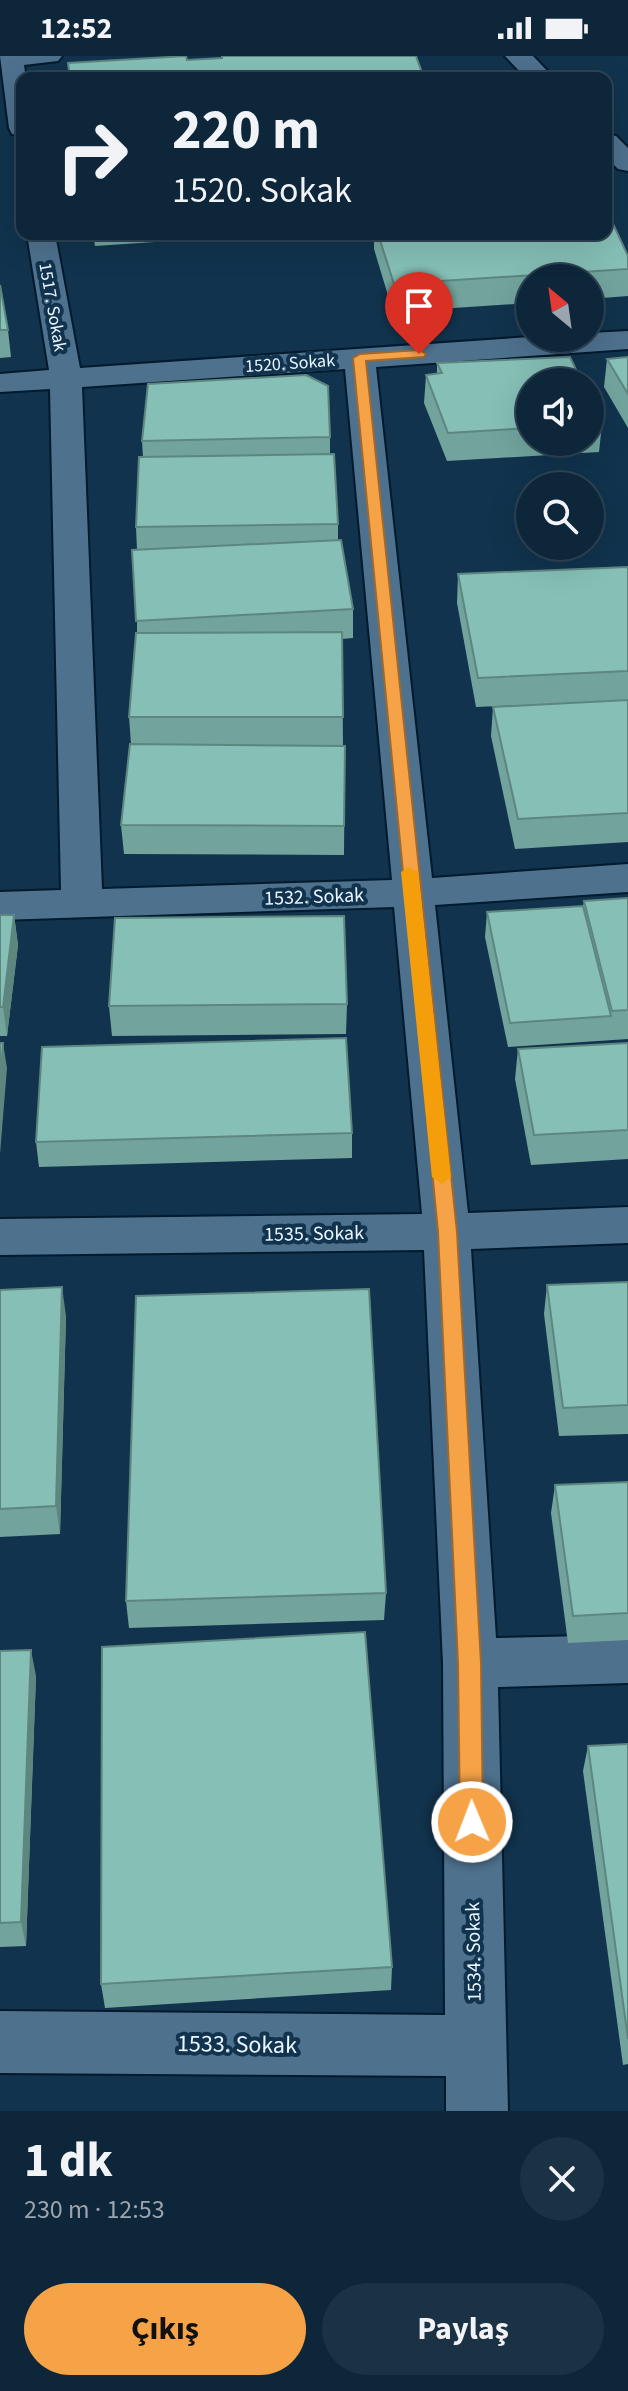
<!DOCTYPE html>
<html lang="tr">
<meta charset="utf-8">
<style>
:root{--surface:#0d263a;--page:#1b3245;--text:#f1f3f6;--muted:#9aa5af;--line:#2d4354;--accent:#f6a247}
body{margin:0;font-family:"Source Sans 3",sans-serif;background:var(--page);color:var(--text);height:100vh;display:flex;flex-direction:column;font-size:30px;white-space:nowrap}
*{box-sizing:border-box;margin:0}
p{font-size:26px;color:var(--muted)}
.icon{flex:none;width:44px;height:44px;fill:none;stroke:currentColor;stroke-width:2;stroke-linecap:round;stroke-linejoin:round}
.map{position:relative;height:2055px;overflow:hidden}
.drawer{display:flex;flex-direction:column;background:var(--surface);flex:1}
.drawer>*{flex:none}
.hud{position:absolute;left:16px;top:16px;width:596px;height:168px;border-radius:16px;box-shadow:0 8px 32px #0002,0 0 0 2px var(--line);background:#0d263a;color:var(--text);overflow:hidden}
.needle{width:52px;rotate:331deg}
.fabs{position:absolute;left:516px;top:208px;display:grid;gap:16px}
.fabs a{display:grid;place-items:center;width:88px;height:88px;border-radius:50%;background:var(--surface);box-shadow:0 8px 32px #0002,0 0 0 2px var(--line);font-size:40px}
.pin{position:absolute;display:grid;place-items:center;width:68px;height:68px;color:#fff;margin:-82px -34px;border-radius:50% 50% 50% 0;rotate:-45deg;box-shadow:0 0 8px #0007}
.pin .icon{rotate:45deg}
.me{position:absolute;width:88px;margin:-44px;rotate:359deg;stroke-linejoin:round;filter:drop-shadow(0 0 6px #0008)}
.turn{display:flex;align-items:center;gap:28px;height:168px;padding:0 24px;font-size:36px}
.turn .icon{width:104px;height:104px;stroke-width:2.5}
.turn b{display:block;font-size:56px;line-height:68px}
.round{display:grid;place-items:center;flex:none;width:84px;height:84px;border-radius:42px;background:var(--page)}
.headline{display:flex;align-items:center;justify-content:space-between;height:136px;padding:0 24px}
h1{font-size:48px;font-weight:700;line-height:60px}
.primary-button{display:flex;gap:16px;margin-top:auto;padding:16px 24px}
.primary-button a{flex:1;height:92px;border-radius:48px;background:var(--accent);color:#111;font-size:32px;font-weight:700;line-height:92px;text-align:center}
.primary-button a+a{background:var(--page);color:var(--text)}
.status{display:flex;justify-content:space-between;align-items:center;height:56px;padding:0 40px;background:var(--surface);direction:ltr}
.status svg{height:22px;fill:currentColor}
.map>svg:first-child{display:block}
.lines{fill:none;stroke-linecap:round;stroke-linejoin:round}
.minor-casing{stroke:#021a2d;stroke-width:4}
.minor{fill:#4e718e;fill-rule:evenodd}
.wall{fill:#72a49d}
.shaded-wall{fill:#5d867f}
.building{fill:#85bfb6;stroke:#5d867f;stroke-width:2}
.route{fill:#f6a247;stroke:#a0692e;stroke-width:2}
.slow{fill:#f59e0b}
.labels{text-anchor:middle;stroke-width:8;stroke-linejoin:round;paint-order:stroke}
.far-street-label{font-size:18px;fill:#e9f5ff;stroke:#11334d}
.street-label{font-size:20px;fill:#e9f5ff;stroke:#11334d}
.near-street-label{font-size:24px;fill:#e9f5ff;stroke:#11334d}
</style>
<div class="status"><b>12:52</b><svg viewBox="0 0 49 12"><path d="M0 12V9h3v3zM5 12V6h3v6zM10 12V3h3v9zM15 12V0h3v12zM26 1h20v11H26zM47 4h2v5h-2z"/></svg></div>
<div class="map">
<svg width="628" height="2055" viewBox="0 0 628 2055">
<rect width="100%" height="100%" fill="#11334d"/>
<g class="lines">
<defs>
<g id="minor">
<polygon points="0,0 62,0 58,5 24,9 26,22 22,22 22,80 12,78 9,72"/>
<polygon points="505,0 533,0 554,22 526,22"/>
<polygon points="606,78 616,80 628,92 628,115 618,113 606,101"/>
<path d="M27,178H55L80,312L530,281L590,282V277L628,275V293L376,311L432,822L628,808V836L435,849L468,1157L628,1151V1187L471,1193L496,1582L628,1579V1627L498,1631L508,2055H446V2020L0,2017V1955L445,1959L443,1607L424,1194L0,1199V1163L422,1158L394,851L0,864V836L61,834L50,333L0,336V318L49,314ZM345,313L392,824L102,833L82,331Z"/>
</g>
</defs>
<use href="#minor" class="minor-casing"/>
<use href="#minor" class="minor"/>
</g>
<g class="wall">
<polygon points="93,178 229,178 229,181 95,190"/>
<polygon points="374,178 606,178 628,200 628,240 590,243 590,222 530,222 530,247 393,256 374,193"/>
<polygon points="0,229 8,274 11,301 0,302"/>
<polygon points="628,301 628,372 604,331 607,303"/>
<polygon points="437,307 530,326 530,386 590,386 590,343 602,368 599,396 447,405 424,347 426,319 437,318"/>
<polygon points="330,381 330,398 338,468 338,484 353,553 353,582 342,583 343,689 345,690 344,799 124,798 121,769 131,688 129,661 137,577 137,494 136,471 143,401 142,385"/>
<polygon points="628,511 628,786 515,793 491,680 493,651 571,647 476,651 457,547 458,518"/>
<polygon points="628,842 628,983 508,991 485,881 487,856 583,850 584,845"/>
<polygon points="0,859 14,859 18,889 7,980 0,980"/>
<polygon points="347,948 346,978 112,980 109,950"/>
<polygon points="628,987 628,1103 531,1109 515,1023 518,993"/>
<polygon points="352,1077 352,1102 39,1111 36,1086"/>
<polygon points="628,1226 628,1378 559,1380 544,1258 547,1229"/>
<polygon points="0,1234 66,1260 60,1478 0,1481"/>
<polygon points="628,1426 628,1584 568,1587 551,1457 555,1429"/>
<polygon points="386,1537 384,1564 129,1572 126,1545"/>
<polygon points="0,1595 36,1620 26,1890 0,1891"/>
<polygon points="628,1688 628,2008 623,2009 583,1715 588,1690"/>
<polygon points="392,1911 391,1934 105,1952 101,1928"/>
</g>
<g class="shaded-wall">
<polygon points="14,859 18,889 7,980 3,951"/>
<polygon points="3,987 7,1012 0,1098 0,1028"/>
<polygon points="62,1231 66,1260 60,1478 56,1450"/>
<polygon points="31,1594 36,1620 26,1890 21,1866"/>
</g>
<g class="building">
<polygon points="186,0 187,4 222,2 222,0 416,0 424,22 70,22 68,7"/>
<polygon points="606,157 608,157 628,200 628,213 394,228 378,178 606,178"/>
<polygon points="0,229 8,274 0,274"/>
<polygon points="570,301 582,326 530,326 530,372 448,377 426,319 442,317 437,307"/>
<polygon points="628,301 628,338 607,303"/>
<polygon points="306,319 328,330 330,381 142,385 148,328"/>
<polygon points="590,343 602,368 590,368"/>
<polygon points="334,398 338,468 136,471 139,401"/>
<polygon points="341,484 353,553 136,565 132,494"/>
<polygon points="628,511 628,615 478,622 458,518"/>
<polygon points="342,576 343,661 129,661 136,577"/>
<polygon points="628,644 628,757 518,763 493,651"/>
<polygon points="130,688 345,690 344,770 121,769"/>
<polygon points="628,842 628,954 612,955 584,845"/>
<polygon points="583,850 611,960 510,967 487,856"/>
<polygon points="0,859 14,859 3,951 0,951"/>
<polygon points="344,860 347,948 109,950 115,862"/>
<polygon points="346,982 352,1077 36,1086 42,991"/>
<polygon points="0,987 3,987 0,1028"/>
<polygon points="628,987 628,1074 534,1079 518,993"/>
<polygon points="628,1226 628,1349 563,1352 547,1229"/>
<polygon points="62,1231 56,1450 0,1453 0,1234"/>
<polygon points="369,1233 386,1537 126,1545 136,1240"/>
<polygon points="628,1426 628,1557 573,1560 555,1429"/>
<polygon points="365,1576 392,1911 101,1928 102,1591"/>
<polygon points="31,1594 21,1866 0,1867 0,1595"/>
<polygon points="628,1688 628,1983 588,1690"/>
</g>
<polygon class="route" points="419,294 426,298 424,301 366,305 457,1176 481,1607 483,1766 480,1774 472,1777 463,1774 460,1766 458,1607 438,1176 353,302 360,298"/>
<polygon class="slow" points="409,811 418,816 451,1121 442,1128 432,1121 401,816"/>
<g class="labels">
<g class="far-street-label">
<text transform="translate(53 251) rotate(80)" y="6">1517. Sokak</text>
<text transform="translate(290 307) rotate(-4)" y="6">1520. Sokak</text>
</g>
<g class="street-label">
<text transform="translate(314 840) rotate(-2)" y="7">1532. Sokak</text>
<text transform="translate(314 1177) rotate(-1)" y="7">1535. Sokak</text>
<text transform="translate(473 1896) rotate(-91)" y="7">1534. Sokak</text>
</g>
<g class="near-street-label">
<text transform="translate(237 1988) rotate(1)" y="8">1533. Sokak</text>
</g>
</g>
</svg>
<div class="fabs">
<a><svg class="needle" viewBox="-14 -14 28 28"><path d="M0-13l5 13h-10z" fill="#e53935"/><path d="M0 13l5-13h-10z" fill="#9aa5af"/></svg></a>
<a><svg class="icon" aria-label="sound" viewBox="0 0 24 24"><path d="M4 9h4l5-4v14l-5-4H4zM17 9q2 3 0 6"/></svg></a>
<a><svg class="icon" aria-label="search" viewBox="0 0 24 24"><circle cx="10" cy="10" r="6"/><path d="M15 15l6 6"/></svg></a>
</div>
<div class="pin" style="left:419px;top:298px;background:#d93025"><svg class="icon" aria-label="arrive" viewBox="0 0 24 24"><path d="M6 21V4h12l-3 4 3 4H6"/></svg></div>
<svg class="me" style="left:472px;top:1766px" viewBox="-20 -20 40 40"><circle r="17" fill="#f6a247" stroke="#fff" stroke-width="3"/><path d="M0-11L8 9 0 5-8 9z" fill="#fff"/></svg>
<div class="hud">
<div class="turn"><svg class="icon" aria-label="right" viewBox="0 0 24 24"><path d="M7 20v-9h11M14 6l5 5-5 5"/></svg><div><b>220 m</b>1520. Sokak</div></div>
</div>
</div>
<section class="drawer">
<div class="headline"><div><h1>1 dk</h1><p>230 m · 12:53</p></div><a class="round"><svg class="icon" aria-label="close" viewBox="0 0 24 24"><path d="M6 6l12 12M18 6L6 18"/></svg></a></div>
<div class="primary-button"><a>Çıkış</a><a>Paylaş</a></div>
</section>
